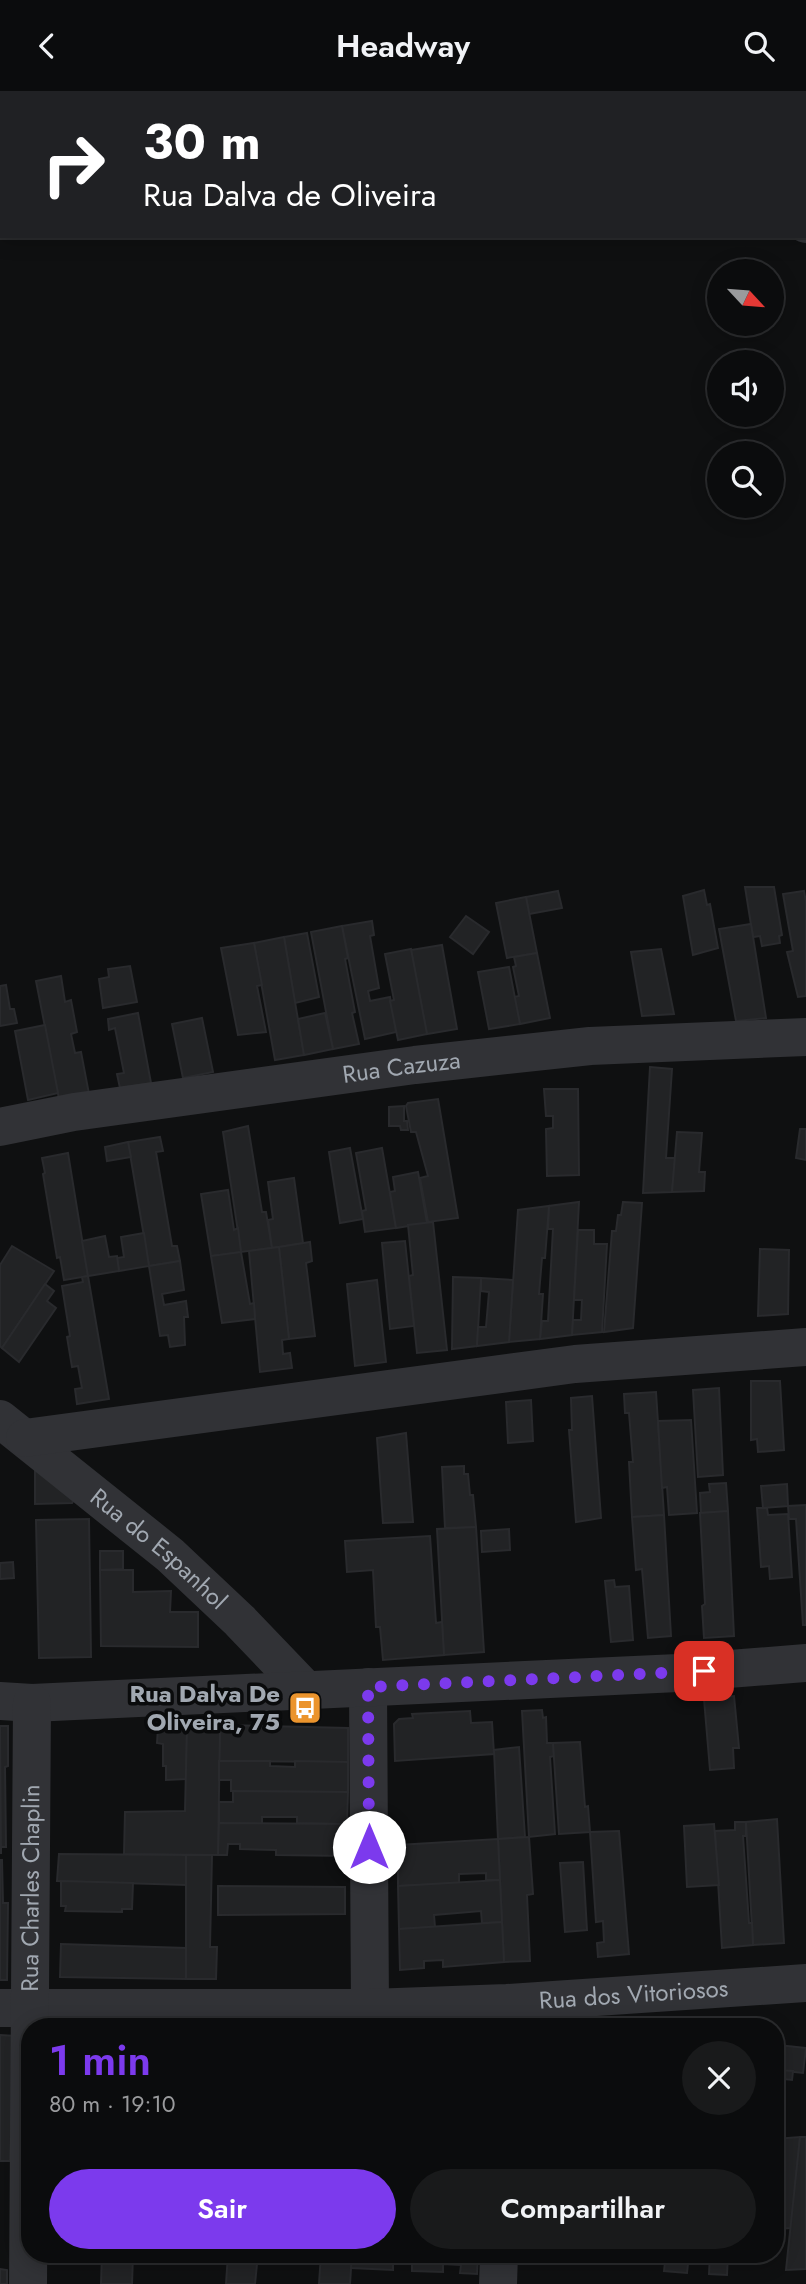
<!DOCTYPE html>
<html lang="pt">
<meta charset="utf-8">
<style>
:root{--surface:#0b0c0d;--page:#191a1b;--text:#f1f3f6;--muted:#9a9b9d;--line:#2b2c2e;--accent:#7c3aed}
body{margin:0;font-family:Jost,sans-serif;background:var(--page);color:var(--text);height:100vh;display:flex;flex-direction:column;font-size:26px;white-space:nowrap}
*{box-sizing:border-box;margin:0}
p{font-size:23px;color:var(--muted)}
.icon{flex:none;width:38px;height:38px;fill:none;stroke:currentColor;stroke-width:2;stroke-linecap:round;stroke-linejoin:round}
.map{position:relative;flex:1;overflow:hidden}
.drawer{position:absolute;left:21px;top:1927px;width:763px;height:245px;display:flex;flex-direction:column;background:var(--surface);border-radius:28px;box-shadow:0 4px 18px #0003,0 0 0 2px var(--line)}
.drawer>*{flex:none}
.hud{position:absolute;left:0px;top:0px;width:807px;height:147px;box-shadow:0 4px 18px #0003,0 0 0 2px var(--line);background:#202124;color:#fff;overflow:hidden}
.needle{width:46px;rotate:116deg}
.controls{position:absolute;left:707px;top:168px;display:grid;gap:14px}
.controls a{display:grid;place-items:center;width:77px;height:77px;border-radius:50%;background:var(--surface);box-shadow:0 4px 18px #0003,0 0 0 2px var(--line);font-size:35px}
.pin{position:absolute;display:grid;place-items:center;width:60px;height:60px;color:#fff;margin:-30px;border-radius:14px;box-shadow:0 4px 10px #0006}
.me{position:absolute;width:77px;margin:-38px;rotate:0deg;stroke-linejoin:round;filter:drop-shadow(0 0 5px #0008)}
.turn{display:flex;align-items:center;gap:24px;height:147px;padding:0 28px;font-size:32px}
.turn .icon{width:91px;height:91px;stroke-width:2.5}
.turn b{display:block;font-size:49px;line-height:60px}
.round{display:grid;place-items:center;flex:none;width:74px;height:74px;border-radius:37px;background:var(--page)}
.summary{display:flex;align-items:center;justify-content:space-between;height:119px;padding:0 28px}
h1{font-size:42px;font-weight:600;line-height:52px;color:var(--accent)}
.primary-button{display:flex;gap:14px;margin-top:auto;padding:14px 28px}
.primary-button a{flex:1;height:80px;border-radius:42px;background:var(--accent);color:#fff;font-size:28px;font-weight:600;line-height:80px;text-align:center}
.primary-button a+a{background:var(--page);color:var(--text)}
header{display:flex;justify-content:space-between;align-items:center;height:91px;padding:0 28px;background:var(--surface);font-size:32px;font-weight:600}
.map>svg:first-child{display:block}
.building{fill:#222325;stroke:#292a2d;stroke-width:2}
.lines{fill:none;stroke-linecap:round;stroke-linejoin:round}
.minor{stroke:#313236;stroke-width:38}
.route{stroke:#7c3aed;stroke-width:12;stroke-dasharray:0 21.6}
.labels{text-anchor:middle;stroke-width:7;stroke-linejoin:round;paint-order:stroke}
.street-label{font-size:24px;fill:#a1a8b1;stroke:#0a0b0c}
.poi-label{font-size:24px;font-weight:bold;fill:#a1a8b1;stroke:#0a0b0c;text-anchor:end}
</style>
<header><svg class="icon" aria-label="back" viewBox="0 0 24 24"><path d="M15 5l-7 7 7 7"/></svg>Headway<svg class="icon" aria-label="search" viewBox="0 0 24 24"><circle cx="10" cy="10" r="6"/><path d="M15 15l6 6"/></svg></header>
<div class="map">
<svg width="806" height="2193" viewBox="0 0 806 2193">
<rect width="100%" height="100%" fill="#0f1011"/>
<g class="building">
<polygon points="745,796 774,796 782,844 779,845 780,852 762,855 760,845 753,846"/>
<polygon points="704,799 707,814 710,813 718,857 693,864 683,805"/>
<polygon points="558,800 562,817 529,823 526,806"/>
<polygon points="804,800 806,811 806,905 798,906 787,861 793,860 783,803"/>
<polygon points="526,806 537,862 507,867 496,812"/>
<polygon points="466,825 489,841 473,863 450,846"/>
<polygon points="372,830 374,844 370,845 379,897 368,900 370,910 390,906 396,941 365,948 342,835"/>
<polygon points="751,833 766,927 736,930 719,838"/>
<polygon points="342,835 348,867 345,868 355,921 352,922 359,953 333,958 311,841"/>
<polygon points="307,842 319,906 295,912 284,846"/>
<polygon points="284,846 304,964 275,969 254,852"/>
<polygon points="254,852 262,894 257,895 266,941 238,944 221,857"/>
<polygon points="442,854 457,938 427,943 411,859"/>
<polygon points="411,858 427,943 398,949 390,910 394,909 385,863"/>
<polygon points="661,858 674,923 642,925 631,861"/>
<polygon points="537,862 550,927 520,933 514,906 519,905 513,876 516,875 514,866"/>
<polygon points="130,875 137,911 103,917 99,888 109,886 108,878"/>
<polygon points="509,876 520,933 489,938 478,881"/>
<polygon points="61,885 65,911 71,909 77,941 71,943 75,962 81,961 89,1003 59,1008 36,890"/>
<polygon points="6,894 10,918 14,918 17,932 0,935 0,895"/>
<polygon points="138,922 151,992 120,997 117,983 124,982 115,937 109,939 108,928"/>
<polygon points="325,922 333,958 304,964 298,928"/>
<polygon points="202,927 213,981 183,987 172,933"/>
<polygon points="45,934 58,1002 28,1009 15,940"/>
<polygon points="650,976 672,978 666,1067 675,1067 672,1101 643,1102"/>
<polygon points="544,998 578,998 579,1084 547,1085 546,1038 553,1037 553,1025 546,1025"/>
<polygon points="438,1008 458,1127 428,1131 420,1087 428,1085 416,1041 411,1041 406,1015 408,1012"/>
<polygon points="404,1015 404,1030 407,1030 408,1039 401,1039 400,1035 389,1035 389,1016"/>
<polygon points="248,1035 262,1121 266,1121 272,1157 241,1161 223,1041"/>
<polygon points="800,1038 806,1038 806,1069 796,1067"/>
<polygon points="677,1041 702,1042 699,1081 705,1081 704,1100 672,1101"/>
<polygon points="160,1046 163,1060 156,1061 172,1155 177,1155 180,1170 149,1175 128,1051"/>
<polygon points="128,1051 131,1066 107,1070 105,1056"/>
<polygon points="350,1057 363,1128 340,1132 329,1061"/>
<polygon points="382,1057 396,1137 365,1141 362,1120 366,1119 356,1062"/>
<polygon points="68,1062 88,1185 64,1189 60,1166 57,1167 43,1083 45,1082 42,1067"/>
<polygon points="418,1081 427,1132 396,1137 390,1101 395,1100 393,1086"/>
<polygon points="294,1087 303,1152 272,1157 268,1129 273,1128 268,1091"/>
<polygon points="228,1099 234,1139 238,1137 241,1161 211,1165 201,1103"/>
<polygon points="579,1111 572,1244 540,1248 542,1230 548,1230 553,1138 548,1138 549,1115"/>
<polygon points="623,1111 642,1112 633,1237 604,1241 612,1140 616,1140 618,1124 621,1124"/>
<polygon points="549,1115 545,1167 542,1167 539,1203 543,1203 540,1248 509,1251 518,1119"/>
<polygon points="433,1131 447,1259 417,1262 409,1185 413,1184 408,1134"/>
<polygon points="578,1139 594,1139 594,1153 607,1153 602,1241 572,1244 573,1229 581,1229 582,1209 574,1209"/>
<polygon points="144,1142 149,1175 119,1180 117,1167 124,1166 121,1146"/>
<polygon points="105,1145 109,1166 117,1165 119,1180 88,1185 82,1150"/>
<polygon points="405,1150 414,1235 390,1238 382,1152"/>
<polygon points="310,1151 312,1170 306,1172 315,1245 289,1248 279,1156"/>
<polygon points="12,1155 54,1180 2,1257 0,1255 0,1174"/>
<polygon points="279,1156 289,1248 282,1249 283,1263 290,1262 292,1277 260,1281 249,1160"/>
<polygon points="760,1158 789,1159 788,1223 758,1225"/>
<polygon points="241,1161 250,1213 254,1212 255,1228 222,1232 211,1165"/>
<polygon points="180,1170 184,1199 162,1203 164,1214 186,1210 188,1226 184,1226 185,1254 170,1256 168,1244 160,1245 149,1175"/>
<polygon points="88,1185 109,1308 77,1313 75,1298 82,1297 78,1275 72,1276 67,1246 70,1245 62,1195 83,1191 82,1186"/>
<polygon points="453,1186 481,1187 477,1255 452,1258"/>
<polygon points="481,1187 513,1189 509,1251 477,1255 478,1236 486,1236 489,1201 481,1200"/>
<polygon points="377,1189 386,1271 355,1275 347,1193"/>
<polygon points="45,1193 54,1200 47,1210 56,1217 19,1271 2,1257"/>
<polygon points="751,1290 780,1290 784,1359 758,1361 757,1348 751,1349"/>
<polygon points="719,1297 723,1384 698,1386 693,1299"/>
<polygon points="656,1301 664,1424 632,1426 629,1371 633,1371 629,1322 625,1322 624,1303"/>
<polygon points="592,1305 601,1427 576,1431 569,1339 572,1339 571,1307"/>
<polygon points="531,1309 533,1350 508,1352 506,1311"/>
<polygon points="691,1329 697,1422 669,1424 667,1396 662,1397 658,1330"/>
<polygon points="406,1342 413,1431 383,1432 377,1347"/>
<polygon points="35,1375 74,1409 72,1412 35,1413"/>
<polygon points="464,1375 464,1383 468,1383 470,1404 473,1404 476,1436 445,1437 442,1376"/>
<polygon points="726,1392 728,1420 701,1422 700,1402 710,1401 709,1393"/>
<polygon points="787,1393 788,1415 763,1417 761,1395"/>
<polygon points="806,1414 806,1534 803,1534 796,1428 789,1428 788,1415"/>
<polygon points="757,1417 767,1417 768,1424 788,1423 792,1486 770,1488 769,1475 761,1476"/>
<polygon points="728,1420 734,1545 704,1547 702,1515 705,1513 700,1422"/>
<polygon points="664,1424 671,1545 648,1547 642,1478 636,1479 632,1426"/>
<polygon points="89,1428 91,1566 39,1567 36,1429"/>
<polygon points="476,1436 484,1561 444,1564 437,1438"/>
<polygon points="509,1438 510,1459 482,1461 481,1440"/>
<polygon points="430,1445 436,1532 442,1531 444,1564 383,1569 380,1536 376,1536 373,1479 347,1481 345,1450"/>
<polygon points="100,1460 123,1460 123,1478 100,1479"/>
<polygon points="13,1471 14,1487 0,1488 0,1472"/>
<polygon points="100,1479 133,1479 133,1501 171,1500 170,1521 198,1521 198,1556 101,1555"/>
<polygon points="614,1489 615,1496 629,1495 633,1549 611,1551 605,1490"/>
<polygon points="734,1605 739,1657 733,1657 734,1677 710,1679 704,1608"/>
<polygon points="542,1619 543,1627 546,1626 547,1652 553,1652 554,1665 550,1666 555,1743 529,1746 522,1620"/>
<polygon points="470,1620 471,1632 492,1631 494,1663 395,1670 394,1633 399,1628 413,1627 412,1623"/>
<polygon points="220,1634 348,1637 348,1671 219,1670"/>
<polygon points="0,1635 8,1635 8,1675 5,1676 6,1756 1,1756 1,1763"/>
<polygon points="158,1637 187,1637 186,1688 166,1689 166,1675 163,1675 163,1653 157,1652"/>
<polygon points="187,1637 220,1638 218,1764 124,1763 125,1721 185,1720"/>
<polygon points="580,1651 585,1716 588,1715 590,1741 559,1743 553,1652"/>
<polygon points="519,1656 525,1746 498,1748 494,1659"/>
<polygon points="219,1670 270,1670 270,1675 295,1676 295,1670 348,1671 348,1701 231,1700 231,1689 219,1689"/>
<polygon points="233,1700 348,1701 347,1733 297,1732 297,1726 262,1726 262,1733 219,1732 219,1711 233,1711"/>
<polygon points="777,1728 784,1852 753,1854 746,1731"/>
<polygon points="735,1731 746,1731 746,1745 743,1745 749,1832 752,1832 753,1854 722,1857 715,1740 735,1739"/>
<polygon points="219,1732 347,1733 348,1765 276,1764 276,1759 240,1758 240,1753 228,1753 227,1764 218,1764"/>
<polygon points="714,1733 719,1794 687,1796 684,1735"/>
<polygon points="619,1740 629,1863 598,1866 597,1852 604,1851 603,1830 596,1831 590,1741"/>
<polygon points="529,1746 533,1803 527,1804 530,1870 504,1871 498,1748"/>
<polygon points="498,1748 500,1789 486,1789 486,1782 459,1783 459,1792 398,1795 398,1754"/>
<polygon points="59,1763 186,1764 186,1794 57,1790"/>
<polygon points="186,1764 212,1764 210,1856 217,1856 216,1888 186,1888"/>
<polygon points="0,1769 2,1769 3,1812 8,1812 7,1889 0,1889"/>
<polygon points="583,1771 587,1839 565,1841 560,1772"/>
<polygon points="500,1789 502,1831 482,1832 481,1820 434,1824 435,1836 399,1838 398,1795"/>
<polygon points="61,1790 133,1792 132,1818 122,1818 122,1821 65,1820 66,1815 61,1815"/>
<polygon points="218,1795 345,1796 345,1823 218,1824"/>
<polygon points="502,1831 504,1871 443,1876 443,1869 424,1870 424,1877 400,1879 399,1838"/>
<polygon points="61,1853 186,1857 186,1888 60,1886"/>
<polygon points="0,1944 15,1945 10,2070 0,2070"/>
<polygon points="778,1954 806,1957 803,1982 776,1979"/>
<polygon points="776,1979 793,1980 792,1989 784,1988 783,1993 775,1992"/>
<polygon points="800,2046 791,2137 775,2138 775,2048"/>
<polygon points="800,2046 806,2046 806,2178 786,2179"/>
<polygon points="102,2163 133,2164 132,2193 101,2193"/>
<polygon points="197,2163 228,2163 228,2170 196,2169"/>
<polygon points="228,2163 258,2163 255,2193 226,2193"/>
<polygon points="321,2163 352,2163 350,2193 319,2193"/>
<polygon points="352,2163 478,2163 477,2183 460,2182 461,2174 443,2173 443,2181 412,2180 412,2172 393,2171 393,2179 351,2177"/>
<polygon points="666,2163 689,2163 687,2182 664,2180"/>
<polygon points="710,2163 728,2163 727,2184 709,2183"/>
<polygon points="0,2178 7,2179 7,2193 0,2193"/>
</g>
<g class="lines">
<g class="minor">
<polyline points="594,0 597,2"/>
<polyline points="805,132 806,133"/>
<path id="s1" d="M0,1036L74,1021L415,974L590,955L806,946"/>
<path id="s2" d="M0,1328L170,1464L240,1530L305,1598"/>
<polyline points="25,1347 575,1273 806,1256"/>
<polyline points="368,1596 370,1917"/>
<polyline points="0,1610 32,1612 678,1582 806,1572"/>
<path id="s3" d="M0,1917H370L507,1912L806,1892"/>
<path id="s4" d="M28,2193L32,1612"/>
<polyline points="498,2193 499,2163"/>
</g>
</g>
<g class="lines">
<polyline class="route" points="369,1756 368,1596 704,1580"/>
</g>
<defs>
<symbol id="bus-square" viewBox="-11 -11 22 22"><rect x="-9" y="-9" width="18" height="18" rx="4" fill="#eb942d" stroke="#0a0b0c"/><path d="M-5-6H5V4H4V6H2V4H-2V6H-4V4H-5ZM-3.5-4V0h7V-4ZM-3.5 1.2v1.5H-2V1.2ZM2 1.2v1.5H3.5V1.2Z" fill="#fff"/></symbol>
</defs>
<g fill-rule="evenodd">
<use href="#bus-square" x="286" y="1598" width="38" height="38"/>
</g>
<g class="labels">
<g class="street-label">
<text dy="8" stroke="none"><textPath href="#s1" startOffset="406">Rua Cazuza</textPath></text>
<text dy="8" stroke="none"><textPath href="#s2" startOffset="205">Rua do Espanhol</textPath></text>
<text dy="8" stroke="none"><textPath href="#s4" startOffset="396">Rua Charles Chaplin</textPath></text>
<text dy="8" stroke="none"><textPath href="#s3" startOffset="634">Rua dos Vitoriosos</textPath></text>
</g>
<g class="poi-label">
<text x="280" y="1611">Rua Dalva De<tspan x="280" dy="28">Oliveira, 75</tspan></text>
</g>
</g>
</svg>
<div class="controls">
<a><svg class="needle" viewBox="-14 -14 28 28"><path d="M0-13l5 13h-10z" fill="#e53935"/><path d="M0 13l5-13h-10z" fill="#9a9b9d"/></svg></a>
<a><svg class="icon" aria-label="sound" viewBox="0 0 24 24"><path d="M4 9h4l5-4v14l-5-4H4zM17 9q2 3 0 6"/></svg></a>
<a><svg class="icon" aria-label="search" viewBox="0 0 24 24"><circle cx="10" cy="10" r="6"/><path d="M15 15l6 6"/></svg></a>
</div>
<div class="pin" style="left:704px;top:1580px;background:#d93025"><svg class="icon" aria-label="arrive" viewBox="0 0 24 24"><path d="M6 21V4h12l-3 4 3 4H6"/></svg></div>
<svg class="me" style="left:369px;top:1756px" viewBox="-20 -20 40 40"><circle r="19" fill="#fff"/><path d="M0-13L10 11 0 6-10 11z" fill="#7c3aed"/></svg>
<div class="hud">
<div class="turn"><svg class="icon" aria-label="right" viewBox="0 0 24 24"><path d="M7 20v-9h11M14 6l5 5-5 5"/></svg><div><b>30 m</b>Rua Dalva de Oliveira</div></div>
</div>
<section class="drawer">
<div class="summary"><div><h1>1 min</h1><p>80 m · 19:10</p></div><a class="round"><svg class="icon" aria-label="close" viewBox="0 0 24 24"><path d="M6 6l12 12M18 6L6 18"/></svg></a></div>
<div class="primary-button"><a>Sair</a><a>Compartilhar</a></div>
</section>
</div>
